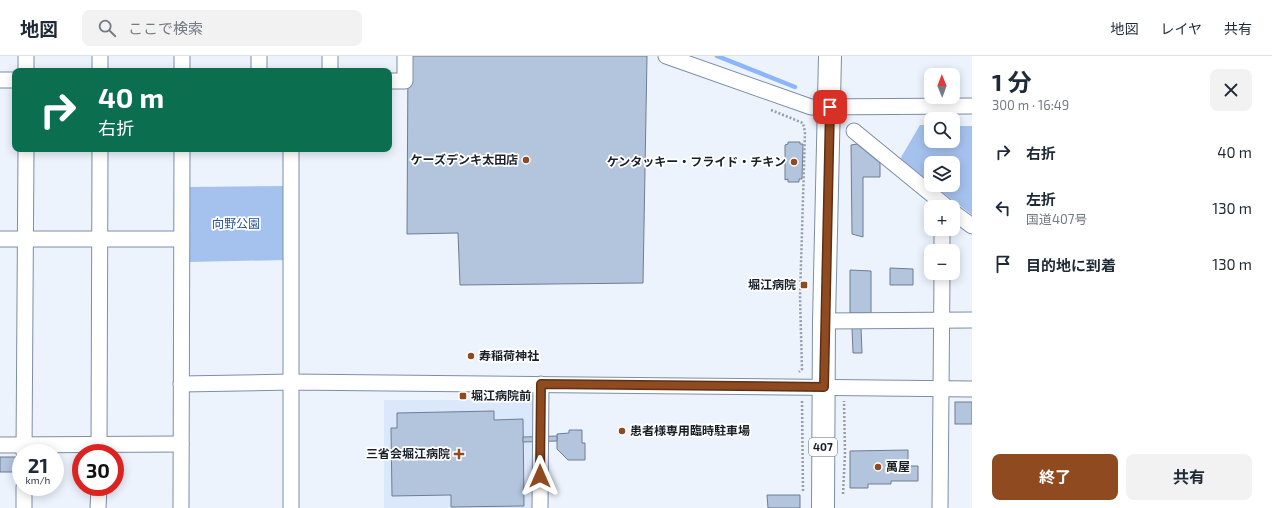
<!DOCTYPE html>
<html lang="ja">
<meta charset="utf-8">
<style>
:root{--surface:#fff;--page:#f2f2f3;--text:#1f2937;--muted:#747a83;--line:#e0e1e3;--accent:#8f4a20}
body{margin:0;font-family:"Exo 2","Noto Sans JP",sans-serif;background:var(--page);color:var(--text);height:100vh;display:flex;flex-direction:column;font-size:15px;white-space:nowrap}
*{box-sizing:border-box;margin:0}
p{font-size:13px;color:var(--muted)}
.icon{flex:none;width:22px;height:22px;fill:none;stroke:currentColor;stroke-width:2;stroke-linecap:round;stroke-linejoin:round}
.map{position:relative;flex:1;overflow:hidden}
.panel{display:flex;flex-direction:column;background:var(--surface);width:300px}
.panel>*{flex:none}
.guide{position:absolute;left:12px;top:12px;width:380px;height:84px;border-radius:8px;box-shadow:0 2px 10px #0003;background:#0b6e4f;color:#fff;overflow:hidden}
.needle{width:26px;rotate:359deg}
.fabs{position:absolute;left:924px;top:12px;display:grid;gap:8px}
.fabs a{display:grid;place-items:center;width:36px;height:36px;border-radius:8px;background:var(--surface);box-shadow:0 2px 10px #0003;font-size:20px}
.speed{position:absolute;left:12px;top:388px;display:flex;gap:8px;font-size:20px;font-weight:700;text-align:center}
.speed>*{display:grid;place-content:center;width:52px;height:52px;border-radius:50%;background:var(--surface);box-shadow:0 2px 10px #0003;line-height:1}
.speed small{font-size:10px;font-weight:400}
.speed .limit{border:6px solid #d22;background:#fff;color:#111}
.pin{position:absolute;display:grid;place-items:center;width:34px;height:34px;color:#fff;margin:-17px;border-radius:8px;box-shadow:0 2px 6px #0006}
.me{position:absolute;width:44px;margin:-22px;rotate:0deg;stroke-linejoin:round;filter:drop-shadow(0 0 3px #0008)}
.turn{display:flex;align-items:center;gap:14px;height:84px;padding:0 20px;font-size:18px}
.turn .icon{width:52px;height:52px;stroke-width:2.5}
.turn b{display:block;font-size:28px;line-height:34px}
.round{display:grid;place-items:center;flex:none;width:42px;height:42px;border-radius:8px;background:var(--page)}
.overview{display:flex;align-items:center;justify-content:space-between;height:68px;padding:0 20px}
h1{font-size:24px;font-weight:700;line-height:30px}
.action{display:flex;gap:8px;margin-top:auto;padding:8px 20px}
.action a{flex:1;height:46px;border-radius:8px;background:var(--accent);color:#fff;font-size:16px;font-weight:700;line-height:46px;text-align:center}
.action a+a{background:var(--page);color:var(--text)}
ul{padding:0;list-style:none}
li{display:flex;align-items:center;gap:12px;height:56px;padding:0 20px}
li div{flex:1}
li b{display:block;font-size:15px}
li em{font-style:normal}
header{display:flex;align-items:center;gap:24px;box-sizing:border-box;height:56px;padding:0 20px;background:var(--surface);border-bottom:1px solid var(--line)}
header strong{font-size:19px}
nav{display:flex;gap:22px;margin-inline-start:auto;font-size:14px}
.search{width:280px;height:36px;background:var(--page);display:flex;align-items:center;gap:10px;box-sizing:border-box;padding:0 14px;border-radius:8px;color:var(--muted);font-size:15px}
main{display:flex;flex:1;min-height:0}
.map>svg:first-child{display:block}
.built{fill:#dbe8fb}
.green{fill:#a5c2ee}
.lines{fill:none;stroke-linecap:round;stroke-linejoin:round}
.stream{stroke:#8cb6f7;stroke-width:4.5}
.building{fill:#b3c4dd;stroke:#6e7d95}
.minor-casing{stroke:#7e8da5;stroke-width:17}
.highway-casing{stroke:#7e8da5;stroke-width:24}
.path{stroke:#969da7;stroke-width:2.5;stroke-dasharray:2 2;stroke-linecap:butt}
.minor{stroke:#fff;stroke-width:15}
.highway{stroke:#fff;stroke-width:22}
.route-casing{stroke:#5d3015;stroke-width:10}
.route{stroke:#8f4a20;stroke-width:7}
.poi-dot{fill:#8f4a20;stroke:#fff;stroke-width:1.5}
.labels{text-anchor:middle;stroke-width:3.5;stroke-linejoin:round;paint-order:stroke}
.shield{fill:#fff;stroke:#5e6268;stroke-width:1}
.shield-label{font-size:11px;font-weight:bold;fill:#191f28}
.poi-label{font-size:12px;font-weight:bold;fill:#191f28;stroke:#fff;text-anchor:end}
.park-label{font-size:12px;fill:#2354a1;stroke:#fff}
</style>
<header>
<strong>地図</strong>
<div class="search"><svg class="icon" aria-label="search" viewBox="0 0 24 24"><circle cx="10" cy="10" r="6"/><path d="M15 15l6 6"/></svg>ここで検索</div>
<nav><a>地図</a><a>レイヤ</a><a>共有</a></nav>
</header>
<main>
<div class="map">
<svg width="972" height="452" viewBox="0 0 972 452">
<rect width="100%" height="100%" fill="#ecf3fd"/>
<polygon class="built" points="384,344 534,344 535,452 384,452"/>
<g class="green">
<polygon points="920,69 931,69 931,85 953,85 953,70 972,70 972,159 933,129 953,129 953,107 931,107 931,127 900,103"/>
<polygon points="285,130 286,204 188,206 187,131"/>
</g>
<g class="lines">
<polyline class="stream" points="717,0 795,31"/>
</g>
<g class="building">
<polygon points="408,0 647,0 643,227 460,229 458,177 407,178"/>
<polygon points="788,86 800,86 800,88 803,88 802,123 799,123 799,126 788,126 788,123 785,124 785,89 788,88"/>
<polygon points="857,88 880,107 880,121 863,121 863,181 852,178 851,89"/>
<polygon points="890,212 913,213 913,229 890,229"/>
<polygon points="850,214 871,215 871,257 850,257"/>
<polygon points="852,272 861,272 862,297 853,297"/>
<rect x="955" y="346" width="17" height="22"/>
<polygon points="494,355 494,364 523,363 524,450 451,451 451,439 392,440 391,372 397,372 397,357"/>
<polygon points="569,374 582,374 582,387 585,387 585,404 568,404 557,393 557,378 569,377"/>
<polygon points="557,380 557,385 523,386 523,381"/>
<polygon points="908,394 908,410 918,410 918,425 891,425 891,428 868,428 868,432 850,432 850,395"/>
<rect x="0" y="401" width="17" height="15"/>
<polygon points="767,439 800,439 800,452 768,452"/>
</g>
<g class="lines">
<defs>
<g id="minor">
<polyline points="100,0 100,15"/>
<polyline points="666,0 811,51 972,50"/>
<polyline points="26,15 26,0"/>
<polyline points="182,15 182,0"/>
<polyline points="259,15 259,0"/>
<polyline points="330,15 330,0"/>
<polyline points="0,24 15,24"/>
<polyline points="389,25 405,25 405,0"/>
<polyline points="854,75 947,151"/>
<polyline points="953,156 972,170"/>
<polyline points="0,183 181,183"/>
<polyline points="942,195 942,173"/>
<polyline points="824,265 972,264"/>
<polyline points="181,328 291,326 972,333"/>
<polyline points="0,389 181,388"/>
<polyline points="24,397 26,93"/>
<polyline points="99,397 100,93"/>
<polyline points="24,452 24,431"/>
<polyline points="98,452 99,431"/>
<polyline points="181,452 182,93"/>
<polyline points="291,452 291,93"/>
<polyline points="540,452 541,328"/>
<polyline points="940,452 942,217"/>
</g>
<polyline id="highway" points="823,452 824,265 830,0"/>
</defs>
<use href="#minor" class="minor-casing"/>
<use href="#highway" class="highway-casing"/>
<g class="path">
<polyline points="771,54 803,67 805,76 800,241 802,313 799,316"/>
<polyline points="802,345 803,436"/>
<polyline points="843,438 845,397 844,345"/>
</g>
<use href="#minor" class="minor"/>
<use href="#highway" class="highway"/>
</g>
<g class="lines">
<defs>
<polyline id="route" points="540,420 541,328 824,331 830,51"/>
</defs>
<use href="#route" class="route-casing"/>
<use href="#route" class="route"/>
</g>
<g class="poi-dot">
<circle cx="526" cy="104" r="4"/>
<circle cx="794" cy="106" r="4"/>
<rect x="800" y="225" width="8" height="8" rx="2"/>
<circle cx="471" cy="300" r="4"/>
<rect x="459" y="336" width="8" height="8" rx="2"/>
<circle cx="622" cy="375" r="4"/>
<path d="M457 392h4v4h4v4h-4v4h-4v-4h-4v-4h4z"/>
<circle cx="878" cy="411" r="4"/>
</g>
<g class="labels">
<rect class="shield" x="809" y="382" width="28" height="18" rx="3"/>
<g class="shield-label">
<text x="823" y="395">407</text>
</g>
<g class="poi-label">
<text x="518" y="108">ケーズデンキ太田店</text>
<text x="786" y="110">ケンタッキー・フライド・チキン</text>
<text x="796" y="233">堀江病院</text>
<text x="479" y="304" text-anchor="start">寿稲荷神社</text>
<text x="471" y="344" text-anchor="start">堀江病院前</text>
<text x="630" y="379" text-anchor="start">患者様専用臨時駐車場</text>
<text x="450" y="402">三省会堀江病院</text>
<text x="886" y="415" text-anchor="start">萬屋</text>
</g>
<g class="park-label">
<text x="236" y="172">向野公園</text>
</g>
</g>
</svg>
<div class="fabs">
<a><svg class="needle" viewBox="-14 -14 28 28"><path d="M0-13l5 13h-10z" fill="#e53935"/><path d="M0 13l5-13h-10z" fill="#747a83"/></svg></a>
<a><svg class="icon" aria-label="search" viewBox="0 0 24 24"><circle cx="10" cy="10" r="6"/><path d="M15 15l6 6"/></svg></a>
<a><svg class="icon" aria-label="layers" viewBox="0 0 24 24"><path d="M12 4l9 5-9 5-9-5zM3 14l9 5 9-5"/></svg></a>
<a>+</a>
<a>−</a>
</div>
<div class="speed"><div>21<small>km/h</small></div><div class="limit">30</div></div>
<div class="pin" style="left:830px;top:51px;background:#d93025"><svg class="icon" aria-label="arrive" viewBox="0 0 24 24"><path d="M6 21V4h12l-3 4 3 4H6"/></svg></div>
<svg class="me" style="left:540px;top:420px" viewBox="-20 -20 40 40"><path d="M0-17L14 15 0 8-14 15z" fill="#8f4a20" stroke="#fff" stroke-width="4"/></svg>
<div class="guide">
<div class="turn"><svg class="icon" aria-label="right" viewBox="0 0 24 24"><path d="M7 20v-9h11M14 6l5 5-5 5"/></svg><div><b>40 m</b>右折</div></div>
</div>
</div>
<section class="panel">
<div class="overview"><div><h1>1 分</h1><p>300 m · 16:49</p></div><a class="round"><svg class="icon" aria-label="close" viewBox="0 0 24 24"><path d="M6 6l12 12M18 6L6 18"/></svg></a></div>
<ul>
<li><svg class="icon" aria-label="right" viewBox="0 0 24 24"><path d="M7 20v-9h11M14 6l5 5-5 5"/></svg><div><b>右折</b></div><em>40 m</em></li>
<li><svg class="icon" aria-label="left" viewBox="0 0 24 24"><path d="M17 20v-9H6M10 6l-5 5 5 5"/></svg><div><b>左折</b><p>国道407号</p></div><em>130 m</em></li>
<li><svg class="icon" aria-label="arrive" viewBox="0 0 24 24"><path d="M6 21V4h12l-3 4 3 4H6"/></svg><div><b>目的地に到着</b></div><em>130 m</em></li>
</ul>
<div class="action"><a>終了</a><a>共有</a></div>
</section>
</main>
